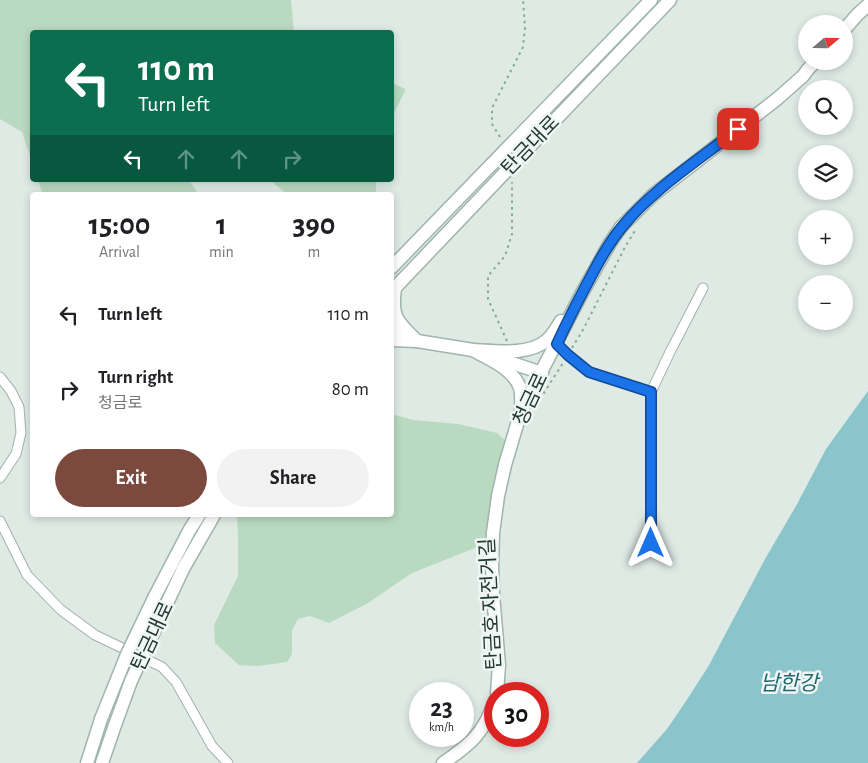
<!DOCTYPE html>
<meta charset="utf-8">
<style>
:root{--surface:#fff;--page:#f2f2f2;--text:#202124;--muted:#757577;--accent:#7b493e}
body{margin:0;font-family:"Alegreya Sans","Noto Sans KR",sans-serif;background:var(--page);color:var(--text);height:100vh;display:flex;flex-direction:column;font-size:19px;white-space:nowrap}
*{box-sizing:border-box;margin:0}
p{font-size:16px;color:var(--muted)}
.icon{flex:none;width:28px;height:28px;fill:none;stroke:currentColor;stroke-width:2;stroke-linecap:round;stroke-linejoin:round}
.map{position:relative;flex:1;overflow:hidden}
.drawer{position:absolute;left:30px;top:192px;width:364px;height:325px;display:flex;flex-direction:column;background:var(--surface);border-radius:5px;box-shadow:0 2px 8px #0003}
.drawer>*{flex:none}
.top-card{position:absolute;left:30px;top:30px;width:364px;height:152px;border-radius:5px;box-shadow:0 2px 8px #0003;background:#0b6e4f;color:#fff;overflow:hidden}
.needle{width:32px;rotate:70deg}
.tools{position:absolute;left:798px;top:15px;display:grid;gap:10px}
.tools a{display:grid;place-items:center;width:55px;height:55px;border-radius:50%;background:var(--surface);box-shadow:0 2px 8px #0003;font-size:25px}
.speed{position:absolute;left:409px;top:682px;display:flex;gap:10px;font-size:25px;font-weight:700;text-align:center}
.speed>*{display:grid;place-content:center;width:65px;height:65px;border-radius:50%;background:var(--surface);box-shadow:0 2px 8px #0003;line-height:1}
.speed small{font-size:12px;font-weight:400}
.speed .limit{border:8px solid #d22;background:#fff;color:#111}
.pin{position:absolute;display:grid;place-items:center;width:42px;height:42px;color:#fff;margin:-21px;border-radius:10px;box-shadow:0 2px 8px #0006}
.me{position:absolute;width:55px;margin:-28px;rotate:0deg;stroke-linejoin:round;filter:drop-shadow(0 0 4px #0008)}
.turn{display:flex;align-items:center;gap:18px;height:105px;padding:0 25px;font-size:22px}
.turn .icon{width:65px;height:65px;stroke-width:2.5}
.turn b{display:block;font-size:35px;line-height:42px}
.lanes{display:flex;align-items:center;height:48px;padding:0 25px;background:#0003;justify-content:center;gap:25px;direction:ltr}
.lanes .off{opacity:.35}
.eta{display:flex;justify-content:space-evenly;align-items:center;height:85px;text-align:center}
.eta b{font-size:30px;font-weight:600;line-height:35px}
.action{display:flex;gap:10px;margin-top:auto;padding:10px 25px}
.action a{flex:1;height:58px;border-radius:30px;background:var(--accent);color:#fff;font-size:20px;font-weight:600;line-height:58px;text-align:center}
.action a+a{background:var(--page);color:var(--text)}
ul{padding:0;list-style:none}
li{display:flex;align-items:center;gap:15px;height:75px;padding:0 25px}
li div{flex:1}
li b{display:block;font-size:19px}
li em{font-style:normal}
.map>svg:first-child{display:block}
.green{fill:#b9dac0}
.water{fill:#8ac5cc}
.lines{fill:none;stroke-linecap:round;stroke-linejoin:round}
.street-casing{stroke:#a2b1ab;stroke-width:11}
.secondary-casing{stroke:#9fb5ac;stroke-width:15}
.path{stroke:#81ac9c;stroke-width:2;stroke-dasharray:2.5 4;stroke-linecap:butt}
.street{stroke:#fff;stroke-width:9}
.secondary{stroke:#fff;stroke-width:12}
.secondary-bridge-casing{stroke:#9fb5ac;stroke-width:15;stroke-linecap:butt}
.secondary-bridge{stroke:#fff;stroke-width:12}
.route-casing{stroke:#114b97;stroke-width:12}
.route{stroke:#1a73e8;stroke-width:9}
.labels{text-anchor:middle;stroke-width:5;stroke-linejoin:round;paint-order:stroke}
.street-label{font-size:20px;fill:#213931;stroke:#eff6f3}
.water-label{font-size:21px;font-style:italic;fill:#1f6771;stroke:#eff6f3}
</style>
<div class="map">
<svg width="868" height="763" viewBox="0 0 868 763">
<rect width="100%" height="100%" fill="#dfeae5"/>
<g class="green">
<polygon points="0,0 291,0 294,32 32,32 32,162 22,132 0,119"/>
<polygon points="391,83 406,89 391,119"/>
<polygon points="38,180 189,180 199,195 43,195"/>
<polygon points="270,180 376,180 376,195 288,195"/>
<polygon points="391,414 413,420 458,424 497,433 506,441 487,537 480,546 412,573 368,603 329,623 310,616 298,619 292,630 292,654 287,662 258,666 239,665 215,643 214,625 238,576 238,535 237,515 391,515"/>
</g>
<polygon class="water" points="868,391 868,763 637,763 667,729 686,701 708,667 765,559 796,506 826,449"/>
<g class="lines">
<defs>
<g id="street">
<polyline points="557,344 568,355 589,372 651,392 670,352 703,288"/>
<polyline points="0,377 11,391 19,407 21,433 16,454 0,478"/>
<polyline points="0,521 27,575 61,610 95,635 162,667 176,682 212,746 228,763"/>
<polyline points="651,543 651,392"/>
</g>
<g id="secondary">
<polyline points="844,30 857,15 868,5"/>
<polyline points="391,268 651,0"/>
<polyline points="391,292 534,142 670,0"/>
<polyline points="391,328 417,341 473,350 542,373"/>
<path d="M391,340L417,341C397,321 391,318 395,288"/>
<path d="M521,409C521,402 522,394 520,388C513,368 490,360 473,350C495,351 529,356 547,340C553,335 557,327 561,321"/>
<polyline points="155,596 189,531 199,515"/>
<polyline points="168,601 183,569 214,515"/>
<polyline points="497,694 499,665 493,595 492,565 493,533 498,496 505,465 521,411 582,293 610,243 621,227 653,195 777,99 803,76 809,68 816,61"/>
<polyline points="87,763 101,719"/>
<polyline points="102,763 115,725"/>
<path d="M443,763C471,744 483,734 495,701"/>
</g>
</defs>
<use href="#street" class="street-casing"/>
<use href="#secondary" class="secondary-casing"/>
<g class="path">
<polyline points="500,137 492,124 492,108 523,47 525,28 523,0"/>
<polyline points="507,341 488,299 488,276 505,256 512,234 512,182"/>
<polyline points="572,348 584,328 625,247 636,229"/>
<polyline points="540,399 563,363"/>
</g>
<use href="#street" class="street"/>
<use href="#secondary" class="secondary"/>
<defs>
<g id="secondary-bridge">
<polyline points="101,719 128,652 155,596"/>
<polyline points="115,725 131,681 168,601"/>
</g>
</defs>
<use href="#secondary-bridge" class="secondary-bridge-casing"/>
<use href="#secondary-bridge" class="secondary-bridge"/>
</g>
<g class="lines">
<defs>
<path id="route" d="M651,543V392L589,372L568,355L557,344C569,318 582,293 595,269C603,254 611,240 622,227C654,188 699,160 738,129"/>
</defs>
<use href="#route" class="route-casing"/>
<use href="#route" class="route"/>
</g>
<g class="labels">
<g class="street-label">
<text transform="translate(530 145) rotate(-46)" y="7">탄금대로</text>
<text transform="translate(530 399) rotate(-65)" y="7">청금로</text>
<text transform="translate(490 604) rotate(-93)" y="7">탄금호 자전거길</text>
<text transform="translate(152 636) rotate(-65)" y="7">탄금대로</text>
</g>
<g class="water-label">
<text x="789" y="690">남한강</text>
</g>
</g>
</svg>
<div class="tools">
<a><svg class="needle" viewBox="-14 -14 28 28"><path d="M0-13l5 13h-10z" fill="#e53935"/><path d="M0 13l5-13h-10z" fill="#757577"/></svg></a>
<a><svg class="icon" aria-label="search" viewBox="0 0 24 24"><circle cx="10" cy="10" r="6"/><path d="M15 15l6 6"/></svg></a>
<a><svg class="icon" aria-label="layers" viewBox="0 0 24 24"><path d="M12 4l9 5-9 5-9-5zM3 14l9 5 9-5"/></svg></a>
<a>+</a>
<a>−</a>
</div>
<div class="speed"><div>23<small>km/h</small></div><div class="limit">30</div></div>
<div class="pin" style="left:738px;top:129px;background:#d93025"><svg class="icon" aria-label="arrive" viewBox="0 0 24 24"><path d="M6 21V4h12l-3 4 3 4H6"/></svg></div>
<svg class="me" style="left:651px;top:543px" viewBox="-20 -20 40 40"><path d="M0-17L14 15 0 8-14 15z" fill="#1a73e8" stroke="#fff" stroke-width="4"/></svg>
<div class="top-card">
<div class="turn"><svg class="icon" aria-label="left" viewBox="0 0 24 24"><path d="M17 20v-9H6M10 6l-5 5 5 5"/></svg><div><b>110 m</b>Turn left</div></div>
<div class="lanes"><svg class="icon" aria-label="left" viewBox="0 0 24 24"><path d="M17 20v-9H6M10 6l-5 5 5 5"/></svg><svg class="icon off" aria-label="ahead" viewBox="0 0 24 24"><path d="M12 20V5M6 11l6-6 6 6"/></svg><svg class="icon off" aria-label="ahead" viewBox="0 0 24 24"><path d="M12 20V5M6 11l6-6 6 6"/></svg><svg class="icon off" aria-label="right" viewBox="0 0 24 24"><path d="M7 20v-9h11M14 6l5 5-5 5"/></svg></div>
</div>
<section class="drawer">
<div class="eta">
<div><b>15:00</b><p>Arrival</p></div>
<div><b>1</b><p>min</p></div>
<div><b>390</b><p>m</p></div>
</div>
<ul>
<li><svg class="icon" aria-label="left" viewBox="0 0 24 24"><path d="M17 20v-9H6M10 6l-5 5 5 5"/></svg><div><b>Turn left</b></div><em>110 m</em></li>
<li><svg class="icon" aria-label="right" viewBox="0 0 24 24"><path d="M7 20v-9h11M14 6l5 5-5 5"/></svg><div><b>Turn right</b><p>청금로</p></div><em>80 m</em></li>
</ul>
<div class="action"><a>Exit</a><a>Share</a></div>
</section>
</div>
